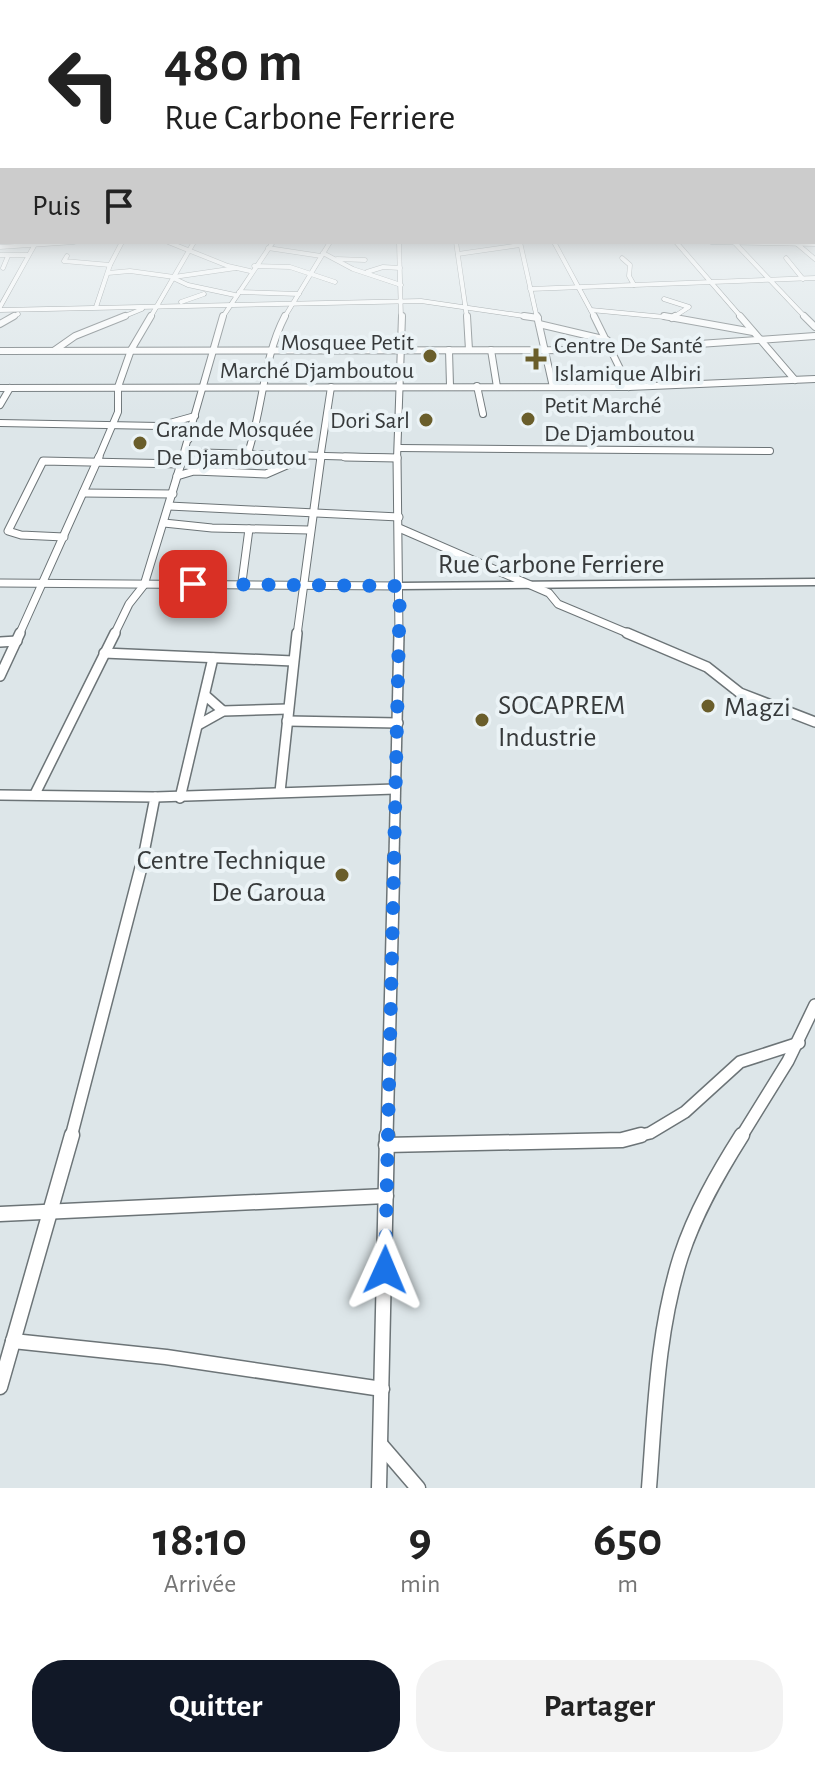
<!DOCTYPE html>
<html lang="fr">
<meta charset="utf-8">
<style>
:root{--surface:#fff;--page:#f2f2f2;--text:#222;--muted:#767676;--accent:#111827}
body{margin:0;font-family:"Alegreya Sans",sans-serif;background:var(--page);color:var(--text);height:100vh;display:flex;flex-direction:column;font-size:30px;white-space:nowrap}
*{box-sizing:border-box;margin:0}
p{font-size:26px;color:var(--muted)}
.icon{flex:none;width:44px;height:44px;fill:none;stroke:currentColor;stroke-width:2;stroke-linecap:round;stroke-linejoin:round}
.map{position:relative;height:1488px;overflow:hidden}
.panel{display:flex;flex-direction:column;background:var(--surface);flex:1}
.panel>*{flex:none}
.hud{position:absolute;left:0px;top:0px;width:816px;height:244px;box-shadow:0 4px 20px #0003;background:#fff;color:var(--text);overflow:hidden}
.pin{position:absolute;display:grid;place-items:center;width:68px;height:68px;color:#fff;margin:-34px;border-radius:16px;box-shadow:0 4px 12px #0006}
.me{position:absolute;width:88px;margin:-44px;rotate:1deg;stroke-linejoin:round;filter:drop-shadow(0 0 6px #0008)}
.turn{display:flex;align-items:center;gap:28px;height:168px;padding:0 32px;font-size:36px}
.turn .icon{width:104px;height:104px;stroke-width:2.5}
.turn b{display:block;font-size:56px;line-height:68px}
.then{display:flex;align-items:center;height:76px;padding:0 32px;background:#0003;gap:16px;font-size:30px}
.eta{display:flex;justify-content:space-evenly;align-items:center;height:136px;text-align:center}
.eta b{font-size:48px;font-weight:700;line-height:56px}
.action{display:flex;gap:16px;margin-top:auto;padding:16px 32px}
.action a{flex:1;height:92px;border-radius:32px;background:var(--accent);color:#fff;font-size:32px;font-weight:700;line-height:92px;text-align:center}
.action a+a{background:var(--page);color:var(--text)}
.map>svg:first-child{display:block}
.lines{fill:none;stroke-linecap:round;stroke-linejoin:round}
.minor-far5-casing{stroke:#6c7477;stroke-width:5}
.minor-far4-casing{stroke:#6c7477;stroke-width:8}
.minor-far3-casing{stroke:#6c7477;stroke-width:9}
.minor-far2-casing{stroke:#6c7477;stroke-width:12}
.minor-far1-casing{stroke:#6c7477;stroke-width:14}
.minor-casing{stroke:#6c7477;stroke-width:17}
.tertiary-casing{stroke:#6c7477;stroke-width:3}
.minor-far5{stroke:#fff;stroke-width:4}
.minor-far4{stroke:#fff;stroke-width:6}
.minor-far3{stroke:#fff;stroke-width:7}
.minor-far2{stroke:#fff;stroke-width:9}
.minor-far1{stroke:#fff;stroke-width:11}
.minor{stroke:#fff;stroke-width:14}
.tertiary{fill:#fff;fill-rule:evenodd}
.route{stroke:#1a73e8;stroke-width:14;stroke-dasharray:0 25.2}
.poi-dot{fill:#6a5e2b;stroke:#ebf3f6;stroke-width:3}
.labels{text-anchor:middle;stroke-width:8;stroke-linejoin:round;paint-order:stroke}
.far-poi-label{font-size:24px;fill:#373a3b;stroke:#ebf3f6;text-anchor:start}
.street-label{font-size:28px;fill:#373a3b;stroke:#ebf3f6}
.poi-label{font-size:28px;fill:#373a3b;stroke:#ebf3f6;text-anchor:start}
</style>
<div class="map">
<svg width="815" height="1488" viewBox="0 0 815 1488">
<rect width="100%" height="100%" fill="#dde6e9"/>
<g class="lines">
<defs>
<g id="minor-far5">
<polyline points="168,242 228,266 250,271"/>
<polyline points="399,242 401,318"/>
<polyline points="456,242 467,318"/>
<polyline points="520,242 537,318"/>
<polyline points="554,242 595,318"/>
<polyline points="676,242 742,318"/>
<polyline points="711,242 815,244"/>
<polyline points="734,242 806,318"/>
<polyline points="796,243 815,259"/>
<polyline points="0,247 74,242"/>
<polyline points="268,248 321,256"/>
<polyline points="323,253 353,269 401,285"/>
<polyline points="458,254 520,245"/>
<polyline points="0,255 28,255"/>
<polyline points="67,256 64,261 110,265"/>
<polyline points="622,258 630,265 629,276 634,285"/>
<polyline points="786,258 803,279"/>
<polyline points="337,259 365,260"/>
<polyline points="254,266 290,267 335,282"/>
<polyline points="3,268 8,256"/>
<polyline points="367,272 383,267 400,268"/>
<polyline points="108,273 130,271 174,277 236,268"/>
<polyline points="173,278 188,285 235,295"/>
<polyline points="530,289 815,278"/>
<polyline points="239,292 299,294"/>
<polyline points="664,299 689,307 672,318"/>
<polyline points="181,302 204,294"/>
<polyline points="0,307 34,246"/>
<polyline points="96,307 110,265 122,242"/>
<polyline points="0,310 421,301 538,318"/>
<polyline points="591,310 675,318"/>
<polyline points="11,318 18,314"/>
<polyline points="120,318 142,309"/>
<polyline points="150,318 194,242"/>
<polyline points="222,318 273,242"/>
<polyline points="284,318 330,242"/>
</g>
<g id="minor-far4">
<polyline points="467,316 469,350"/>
<polyline points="524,316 538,318"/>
<polyline points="537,316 553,387"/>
<polyline points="594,316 629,387"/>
<polyline points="664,316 753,332"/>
<polyline points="740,316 795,380"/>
<polyline points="804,316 815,327"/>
<polyline points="672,318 675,316"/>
<polyline points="0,324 14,316"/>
<polyline points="539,324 607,340"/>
<polyline points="55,350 75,336 125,316"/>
<polyline points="449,350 450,386"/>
<polyline points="491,350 497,387"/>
<polyline points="0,351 612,350 815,336"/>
<polyline points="477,386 483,414"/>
<polyline points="0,388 629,387 815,379"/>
<polyline points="0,405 10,388"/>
<polyline points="0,423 159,426 195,416"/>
<polyline points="159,426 189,439"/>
<polyline points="398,448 770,451"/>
<polyline points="185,452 397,458"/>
<path d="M248,453C263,408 263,358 285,316"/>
<polyline points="98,459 118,412 118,387 131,350 151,316"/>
<polyline points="182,459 223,316"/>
<polyline points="302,459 305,457"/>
<polyline points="320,459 331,387"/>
<polyline points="397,459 402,316"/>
</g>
<g id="minor-far3">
<polyline points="345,457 397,458"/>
<polyline points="397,457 399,635"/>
<polyline points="177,476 194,471 266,474 305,457"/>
<polyline points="83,493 173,494"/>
<polyline points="169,506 399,517"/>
<polyline points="164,523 212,528 309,530"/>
<polyline points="399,528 549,593 558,604 632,635"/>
<polyline points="64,537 21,535 8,531 43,461 181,464"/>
<polyline points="242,582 249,529"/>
<polyline points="0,583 400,586"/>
<polyline points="19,635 99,457"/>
<polyline points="114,635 129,604 144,585 183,457"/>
<polyline points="297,635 321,457"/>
</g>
<g id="minor-far2">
<polyline points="627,633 707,667 740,693 815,722"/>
<polyline points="0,642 17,641"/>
<polyline points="104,653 293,661"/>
<polyline points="0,676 20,633"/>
<polyline points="206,696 223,711"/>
<polyline points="287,721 398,723"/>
<polyline points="198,725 223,711 288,709"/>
<polyline points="280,792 297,633"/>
<polyline points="35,794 115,633"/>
<polyline points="0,795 155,797 143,858"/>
<polyline points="155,797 395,789"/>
<polyline points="180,798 213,658"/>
<polyline points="394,858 399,633"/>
</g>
<g id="minor-far1">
<polyline points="71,1137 144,856"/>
<polyline points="387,1137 394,856"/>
<polyline points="633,1137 650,1133 685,1112 740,1062 799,1043"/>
<polyline points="741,1137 788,1061 815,1005"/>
</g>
<g id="minor">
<polyline points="386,1145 622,1140 641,1135"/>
<polyline points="0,1214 386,1196"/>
<polyline points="13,1341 166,1357 382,1389"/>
<polyline points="0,1387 72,1135"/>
<polyline points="381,1445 418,1488"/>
<polyline points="379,1488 387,1135"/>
<path d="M649,1488C655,1411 657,1331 681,1256C695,1213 718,1173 742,1135"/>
</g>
<polygon id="tertiary" points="815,579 815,585 400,589 395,586 400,583"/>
</defs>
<use href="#minor-far5" class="minor-far5-casing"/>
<use href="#minor-far4" class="minor-far4-casing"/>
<use href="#minor-far3" class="minor-far3-casing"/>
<use href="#minor-far2" class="minor-far2-casing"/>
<use href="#minor-far1" class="minor-far1-casing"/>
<use href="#minor" class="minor-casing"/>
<use href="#tertiary" class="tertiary-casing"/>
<use href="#minor-far5" class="minor-far5"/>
<use href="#minor-far4" class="minor-far4"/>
<use href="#minor-far3" class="minor-far3"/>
<use href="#minor-far2" class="minor-far2"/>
<use href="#minor-far1" class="minor-far1"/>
<use href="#minor" class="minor"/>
<use href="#tertiary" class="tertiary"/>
</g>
<linearGradient id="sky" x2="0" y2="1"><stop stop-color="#69abd4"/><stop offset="0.5" stop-color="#f0f4f5"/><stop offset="1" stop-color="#f0f4f5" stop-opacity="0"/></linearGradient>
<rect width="815" height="414" fill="url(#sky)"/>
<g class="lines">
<polyline class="route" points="193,584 400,586 385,1270"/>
</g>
<g class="poi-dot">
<circle cx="430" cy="356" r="8"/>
<path d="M532 347h8v8h8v8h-8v8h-8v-8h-8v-8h8z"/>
<circle cx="528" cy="419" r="8"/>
<circle cx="426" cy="420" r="8"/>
<circle cx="140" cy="443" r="8"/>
<circle cx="708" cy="706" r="8"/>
<circle cx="482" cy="720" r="8"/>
<circle cx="342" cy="875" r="8"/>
</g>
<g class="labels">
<g class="far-poi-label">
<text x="414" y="350" text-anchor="end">Mosquee Petit<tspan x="414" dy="28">Marché Djamboutou</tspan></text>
<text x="554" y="353">Centre De Santé<tspan x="554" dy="28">Islamique Albiri</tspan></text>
<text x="544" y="413">Petit Marché<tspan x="544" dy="28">De Djamboutou</tspan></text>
<text x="410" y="428" text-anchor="end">Dori Sarl</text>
<text x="156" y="437">Grande Mosquée<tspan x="156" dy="28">De Djamboutou</tspan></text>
</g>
<g class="street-label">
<text x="551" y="573">Rue Carbone Ferriere</text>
</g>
<g class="poi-label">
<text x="498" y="714">SOCAPREM<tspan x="498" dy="32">Industrie</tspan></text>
<text x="724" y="716">Magzi</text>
<text x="326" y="869" text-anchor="end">Centre Technique<tspan x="326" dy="32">De Garoua</tspan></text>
</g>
</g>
</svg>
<div class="pin" style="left:193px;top:584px;background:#d93025"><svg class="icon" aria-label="arrive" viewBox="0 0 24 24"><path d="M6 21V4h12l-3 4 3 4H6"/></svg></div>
<svg class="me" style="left:385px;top:1270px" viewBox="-20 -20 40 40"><path d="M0-17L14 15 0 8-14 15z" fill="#1a73e8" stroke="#fff" stroke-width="4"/></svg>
<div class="hud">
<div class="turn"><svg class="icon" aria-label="left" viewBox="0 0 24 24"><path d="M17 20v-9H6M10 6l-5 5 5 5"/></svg><div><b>480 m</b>Rue Carbone Ferriere</div></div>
<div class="then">Puis<svg class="icon" aria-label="arrive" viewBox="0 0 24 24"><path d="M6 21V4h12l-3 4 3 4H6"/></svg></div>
</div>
</div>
<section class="panel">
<div class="eta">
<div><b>18:10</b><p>Arrivée</p></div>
<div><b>9</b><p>min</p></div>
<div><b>650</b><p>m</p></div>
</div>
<div class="action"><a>Quitter</a><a>Partager</a></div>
</section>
